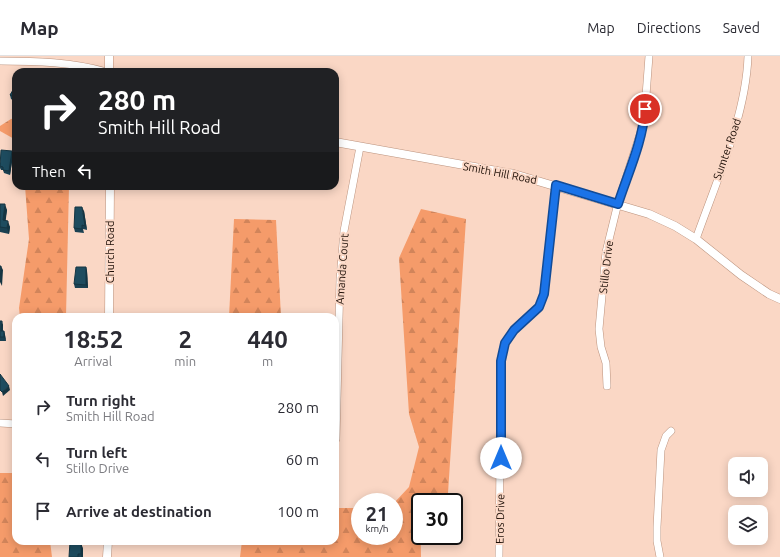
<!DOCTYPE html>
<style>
:root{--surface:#fff;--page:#f2f2f3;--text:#2b2b33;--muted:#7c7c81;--line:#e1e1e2}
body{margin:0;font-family:Ubuntu,sans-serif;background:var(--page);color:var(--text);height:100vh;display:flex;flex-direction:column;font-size:15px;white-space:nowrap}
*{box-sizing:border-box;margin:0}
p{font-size:13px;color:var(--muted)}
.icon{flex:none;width:22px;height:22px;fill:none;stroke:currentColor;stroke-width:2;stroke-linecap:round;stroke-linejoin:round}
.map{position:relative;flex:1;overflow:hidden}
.drawer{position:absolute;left:12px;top:257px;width:327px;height:232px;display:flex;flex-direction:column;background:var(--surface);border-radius:12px;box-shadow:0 2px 10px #0003}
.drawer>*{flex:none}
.top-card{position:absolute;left:12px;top:12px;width:327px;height:122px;border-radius:12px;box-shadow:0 2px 10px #0003;background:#202124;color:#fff;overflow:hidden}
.fabs{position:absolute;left:728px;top:401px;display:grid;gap:8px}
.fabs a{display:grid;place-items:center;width:40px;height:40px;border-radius:8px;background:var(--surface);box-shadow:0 2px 10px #0003;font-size:20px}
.speed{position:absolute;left:351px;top:437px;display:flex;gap:8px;font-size:20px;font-weight:700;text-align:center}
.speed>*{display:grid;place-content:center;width:52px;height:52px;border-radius:50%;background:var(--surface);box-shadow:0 2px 10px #0003;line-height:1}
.speed small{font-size:10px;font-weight:400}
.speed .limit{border:2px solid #111;border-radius:6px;background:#fff;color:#111}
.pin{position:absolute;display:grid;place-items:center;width:34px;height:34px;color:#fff;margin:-17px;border:2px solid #fff;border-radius:50%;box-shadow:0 1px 4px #0007}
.me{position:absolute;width:44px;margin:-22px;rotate:0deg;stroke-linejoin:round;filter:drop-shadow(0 0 3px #0008)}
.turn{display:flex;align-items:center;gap:14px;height:84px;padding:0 20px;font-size:18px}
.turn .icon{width:52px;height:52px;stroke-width:2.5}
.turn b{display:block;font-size:28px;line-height:34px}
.then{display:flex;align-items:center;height:38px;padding:0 20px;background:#0003;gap:8px;font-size:15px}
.eta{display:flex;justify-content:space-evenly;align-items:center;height:68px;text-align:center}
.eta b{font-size:24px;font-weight:700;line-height:28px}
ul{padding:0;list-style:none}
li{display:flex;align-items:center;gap:12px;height:52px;padding:0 20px}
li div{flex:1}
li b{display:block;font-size:15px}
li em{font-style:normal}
header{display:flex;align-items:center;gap:24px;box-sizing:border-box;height:56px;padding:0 20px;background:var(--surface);border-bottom:1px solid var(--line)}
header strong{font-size:19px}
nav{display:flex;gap:22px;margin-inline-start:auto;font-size:14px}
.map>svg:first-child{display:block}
.forest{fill:url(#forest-firs)}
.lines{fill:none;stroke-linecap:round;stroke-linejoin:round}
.minor-casing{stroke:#bb927d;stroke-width:8}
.tertiary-casing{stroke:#bb927d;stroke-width:9}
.minor{stroke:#fff;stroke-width:7}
.tertiary{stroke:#fff;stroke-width:8}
.wall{fill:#1a4152}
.shaded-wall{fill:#153542}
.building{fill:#1e4c5f;stroke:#153542}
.route-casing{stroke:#114b97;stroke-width:10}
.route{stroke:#1a73e8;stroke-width:7}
.labels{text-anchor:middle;stroke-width:4;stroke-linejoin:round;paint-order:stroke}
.street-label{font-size:11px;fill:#1c0e06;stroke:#fad7c5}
</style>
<header>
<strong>Map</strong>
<nav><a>Map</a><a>Directions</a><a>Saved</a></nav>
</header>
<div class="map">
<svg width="780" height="501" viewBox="0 0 780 501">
<defs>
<pattern id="forest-firs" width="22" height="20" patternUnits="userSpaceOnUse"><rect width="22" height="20" fill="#f59b6a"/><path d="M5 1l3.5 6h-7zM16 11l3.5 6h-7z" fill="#d1845a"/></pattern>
</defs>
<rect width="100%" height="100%" fill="#fad7c5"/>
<g class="forest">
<polygon points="16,62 16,84 0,75 0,70 11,63"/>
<polygon points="25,130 69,130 66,261 20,261 19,252 29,183"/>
<polygon points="421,153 466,163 448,437 437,446 420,446 421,501 240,501 242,485 335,485 335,452 360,452 360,480 394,480 394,447 409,431 419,391 409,358 399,202"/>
<polygon points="234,163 276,164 281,261 229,261"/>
<polygon points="0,417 16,417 16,485 50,485 52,501 0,501"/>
</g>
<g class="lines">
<defs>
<g id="minor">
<path d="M0,5C36,5 72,6 107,16"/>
<path d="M696,183C716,126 746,60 748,0"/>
<polyline points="607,330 606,307 601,291 599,273 606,196 618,147 644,66 649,0"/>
<polyline points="0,367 16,368"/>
<polyline points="336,383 340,223 344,175 360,91"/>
<polyline points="499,501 501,305 505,287 514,274 539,251 544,238 556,129"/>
<polyline points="660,501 657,485 657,471 661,394 666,380 671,375"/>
</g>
<g id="tertiary">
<polyline points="109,16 109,0"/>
<polyline points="335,86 514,118 649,158 675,170 696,183 741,219 769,238 780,243"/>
<polyline points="109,261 110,130"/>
<polyline points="107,501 108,485"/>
</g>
</defs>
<use href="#minor" class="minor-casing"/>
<use href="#tertiary" class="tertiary-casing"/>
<use href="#minor" class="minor"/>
<use href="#tertiary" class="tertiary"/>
</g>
<g class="wall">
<polygon points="16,29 16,46 11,43 10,39"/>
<polygon points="12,95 13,99 10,119 4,117 3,114 1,114 0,112 0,107"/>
<polygon points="0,148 7,154 5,165 10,171 9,178 0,176"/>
<polygon points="84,155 87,174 83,173 84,177 75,176 74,172"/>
<polygon points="86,211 87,215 88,232 75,232 74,228"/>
<polygon points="0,265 3,269 3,275 4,275 5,279 6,285 0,285"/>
<polygon points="81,487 83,493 83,501 69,501"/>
</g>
<g class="shaded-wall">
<polygon points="12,95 13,99 10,119 9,115"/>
<polygon points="5,148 7,154 5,170 3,164"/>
<polygon points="82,151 84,155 87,174 85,170"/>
<polygon points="8,165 10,171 9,178 7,172"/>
<polygon points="1,210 3,214 2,230 0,226"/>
<polygon points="86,211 87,215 88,232 86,229"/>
<polygon points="2,265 3,269 2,279 1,275"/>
<polygon points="4,275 5,279 6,285 4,281"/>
<polygon points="9,330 10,334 3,340 2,336"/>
<polygon points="81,487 83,493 83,501 81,501"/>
</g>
<g class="building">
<polygon points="16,29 16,42 10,39"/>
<polygon points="1,94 12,95 9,115 3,114 3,111 0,110"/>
<polygon points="0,148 5,148 3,164 8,165 7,172 0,171"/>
<polygon points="75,151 82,151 85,170 82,169 82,173 74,172"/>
<polygon points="0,210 1,210 0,226"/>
<polygon points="76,211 86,211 86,229 74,228"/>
<polygon points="0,265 2,265 1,275 4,275 4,281 0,281"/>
<polygon points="0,318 9,330 2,336 0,334"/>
<polygon points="70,486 81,487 81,498 78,498 78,501 69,501"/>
</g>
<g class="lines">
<defs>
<path id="route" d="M501,402V305L505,287L514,274L539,251L544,238L556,129L618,148C628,117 643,85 645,53"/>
</defs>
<use href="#route" class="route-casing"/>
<use href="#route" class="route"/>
</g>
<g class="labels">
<g class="street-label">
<text transform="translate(727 93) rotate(-71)" y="4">Sumter Road</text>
<text transform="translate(500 117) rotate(11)" y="4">Smith Hill Road</text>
<text transform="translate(110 196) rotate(-90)" y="4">Church Road</text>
<text transform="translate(606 211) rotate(-83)" y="4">Stillo Drive</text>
<text transform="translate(342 213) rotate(-86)" y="4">Amanda Court</text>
<text transform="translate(500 463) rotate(-89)" y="4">Eros Drive</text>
</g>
</g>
</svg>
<div class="fabs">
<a><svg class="icon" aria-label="sound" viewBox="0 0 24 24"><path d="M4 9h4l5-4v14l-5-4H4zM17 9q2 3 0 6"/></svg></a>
<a><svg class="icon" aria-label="layers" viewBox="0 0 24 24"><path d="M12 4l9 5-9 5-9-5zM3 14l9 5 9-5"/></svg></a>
</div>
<div class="speed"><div>21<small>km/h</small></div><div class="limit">30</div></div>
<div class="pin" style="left:645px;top:53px;background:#d93025"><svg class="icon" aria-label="arrive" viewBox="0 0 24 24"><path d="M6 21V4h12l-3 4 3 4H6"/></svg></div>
<svg class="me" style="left:501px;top:402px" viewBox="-20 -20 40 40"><circle r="19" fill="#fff"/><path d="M0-13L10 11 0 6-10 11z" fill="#1a73e8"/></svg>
<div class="top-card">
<div class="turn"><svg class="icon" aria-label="right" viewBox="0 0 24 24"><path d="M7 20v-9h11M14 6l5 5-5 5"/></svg><div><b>280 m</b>Smith Hill Road</div></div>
<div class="then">Then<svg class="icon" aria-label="left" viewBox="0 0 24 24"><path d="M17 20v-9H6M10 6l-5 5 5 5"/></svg></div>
</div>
<section class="drawer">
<div class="eta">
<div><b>18:52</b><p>Arrival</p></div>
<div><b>2</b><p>min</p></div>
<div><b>440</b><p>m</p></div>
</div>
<ul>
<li><svg class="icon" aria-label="right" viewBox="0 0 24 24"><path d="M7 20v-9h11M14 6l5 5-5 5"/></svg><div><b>Turn right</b><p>Smith Hill Road</p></div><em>280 m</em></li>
<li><svg class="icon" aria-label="left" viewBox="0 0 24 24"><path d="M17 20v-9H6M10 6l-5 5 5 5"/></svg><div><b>Turn left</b><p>Stillo Drive</p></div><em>60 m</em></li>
<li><svg class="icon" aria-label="arrive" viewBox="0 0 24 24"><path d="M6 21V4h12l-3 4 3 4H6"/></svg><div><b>Arrive at destination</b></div><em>100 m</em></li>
</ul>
</section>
</div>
